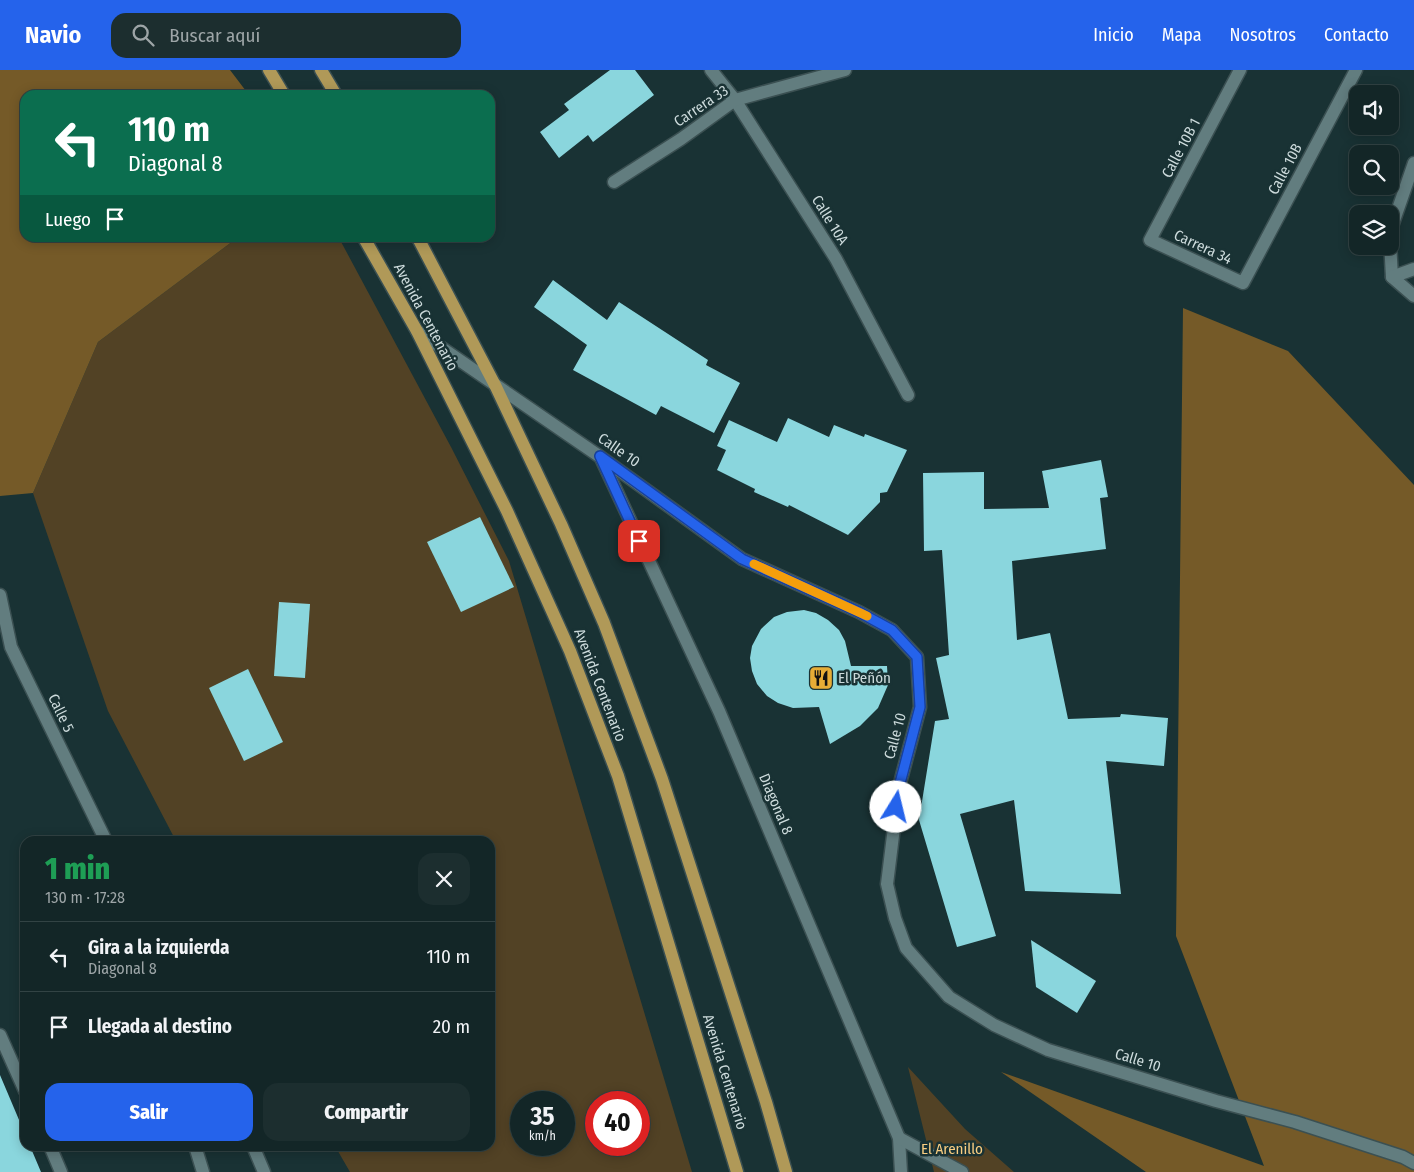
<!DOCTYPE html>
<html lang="es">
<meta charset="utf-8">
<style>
:root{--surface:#132627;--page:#1c2e2f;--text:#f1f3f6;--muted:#9da5a7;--line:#324344;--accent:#2563eb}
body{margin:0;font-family:"Fira Sans Condensed",sans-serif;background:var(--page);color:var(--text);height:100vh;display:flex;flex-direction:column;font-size:19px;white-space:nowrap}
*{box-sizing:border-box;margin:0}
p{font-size:16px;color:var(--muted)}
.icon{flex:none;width:28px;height:28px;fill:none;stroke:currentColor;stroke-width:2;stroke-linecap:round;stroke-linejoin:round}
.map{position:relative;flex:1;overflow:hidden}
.details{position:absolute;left:20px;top:766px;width:475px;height:315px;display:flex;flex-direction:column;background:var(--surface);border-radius:15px;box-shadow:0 2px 12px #0003,0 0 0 1px var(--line)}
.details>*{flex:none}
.hud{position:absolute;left:20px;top:20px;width:475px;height:152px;border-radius:15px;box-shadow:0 2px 12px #0003,0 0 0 1px var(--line);background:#0b6e4f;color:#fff;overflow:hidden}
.fabs{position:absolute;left:1349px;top:15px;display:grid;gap:10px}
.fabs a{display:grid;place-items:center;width:50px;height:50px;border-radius:10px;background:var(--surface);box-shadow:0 2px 12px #0003,0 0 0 1px var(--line);font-size:25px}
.speed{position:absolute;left:510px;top:1021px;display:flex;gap:10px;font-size:25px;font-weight:700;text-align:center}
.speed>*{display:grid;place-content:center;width:65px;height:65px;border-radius:50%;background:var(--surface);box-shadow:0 2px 12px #0003,0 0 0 1px var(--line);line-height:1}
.speed small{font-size:12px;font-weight:400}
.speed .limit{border:8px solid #d22;background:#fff;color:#111}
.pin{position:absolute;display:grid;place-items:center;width:42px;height:42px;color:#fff;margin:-21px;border-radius:10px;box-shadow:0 2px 8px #0006}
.me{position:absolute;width:55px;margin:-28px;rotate:9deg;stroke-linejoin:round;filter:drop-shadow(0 0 4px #0008)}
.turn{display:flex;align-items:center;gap:18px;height:105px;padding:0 25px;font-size:22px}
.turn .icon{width:65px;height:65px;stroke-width:2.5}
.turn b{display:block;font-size:35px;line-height:42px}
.then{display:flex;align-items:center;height:48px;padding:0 25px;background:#0003;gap:10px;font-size:19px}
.round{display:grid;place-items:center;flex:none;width:52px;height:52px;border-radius:15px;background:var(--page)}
.head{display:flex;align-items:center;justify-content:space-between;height:85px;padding:0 25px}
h1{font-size:30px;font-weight:800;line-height:38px;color:#1e9e55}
.button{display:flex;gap:10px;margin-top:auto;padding:10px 25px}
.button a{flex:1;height:58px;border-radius:15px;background:var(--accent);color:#fff;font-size:20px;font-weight:800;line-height:58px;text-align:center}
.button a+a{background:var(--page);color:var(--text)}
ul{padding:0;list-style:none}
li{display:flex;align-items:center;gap:15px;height:70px;padding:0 25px;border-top:1px solid var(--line)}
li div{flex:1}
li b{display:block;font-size:19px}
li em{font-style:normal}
header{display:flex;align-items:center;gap:30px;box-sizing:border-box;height:70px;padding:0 25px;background:var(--accent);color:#fff}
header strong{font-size:24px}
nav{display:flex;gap:28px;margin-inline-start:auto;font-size:18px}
.search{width:350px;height:45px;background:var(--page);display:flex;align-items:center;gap:12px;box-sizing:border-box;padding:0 18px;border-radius:15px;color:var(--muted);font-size:19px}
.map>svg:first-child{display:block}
.green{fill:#524225;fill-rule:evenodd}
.forest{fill:#755a28}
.building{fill:#8ad6dd}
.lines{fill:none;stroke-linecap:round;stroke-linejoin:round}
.minor-casing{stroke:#3b5052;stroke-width:15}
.major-casing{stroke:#3b5052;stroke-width:15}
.minor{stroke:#627d7f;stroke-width:12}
.major{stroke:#b09958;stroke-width:12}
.route-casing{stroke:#184099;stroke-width:12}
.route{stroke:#2563eb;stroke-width:9}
.slow{stroke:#f59e0b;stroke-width:9}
.labels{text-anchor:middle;stroke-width:5;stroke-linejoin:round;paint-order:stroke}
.street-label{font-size:15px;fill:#cddbdc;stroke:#193234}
.poi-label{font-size:15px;fill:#cddbdc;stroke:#193234;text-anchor:start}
.park-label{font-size:15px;fill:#f9ce82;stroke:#193234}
</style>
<header>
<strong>Navio</strong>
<div class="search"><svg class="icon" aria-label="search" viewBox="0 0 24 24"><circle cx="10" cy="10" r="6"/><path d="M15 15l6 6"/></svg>Buscar aquí</div>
<nav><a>Inicio</a><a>Mapa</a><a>Nosotros</a><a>Contacto</a></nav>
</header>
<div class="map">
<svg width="1414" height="1102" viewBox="0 0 1414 1102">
<rect width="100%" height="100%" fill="#193234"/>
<g class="green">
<path d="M237,168H339L451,377L509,491L692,1102H350L335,1076H490V771H176L108,641L33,423L98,272ZM521,1032H564V1075H521ZM596,1032H639V1075H596Z"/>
<polygon points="908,997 965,1059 1014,1102 934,1102"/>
</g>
<g class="forest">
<polygon points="0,0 230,0 249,25 25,25 25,168 237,168 98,272 33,423 0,426"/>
<polygon points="1183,238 1288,281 1414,415 1414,1102 1146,1102 1001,1002 1264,1096 1176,866"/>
</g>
<g class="building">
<polygon points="610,0 635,0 654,25 593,72 588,65 559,88 540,62 569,40 564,34"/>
<polygon points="553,210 607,250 619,232 708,290 706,295 740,313 714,363 661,336 656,345 573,300 587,275 534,237"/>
<polygon points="788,348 829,367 834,355 864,367 865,364 907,380 887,422 880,423 880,432 848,465 789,435 788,437 754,422 755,419 717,400 726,380 717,376 729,350 777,372"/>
<polygon points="1101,390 1108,427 1100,428 1106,479 1012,491 1017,570 1050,563 1068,649 1120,647 1121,644 1168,648 1164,696 1106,691 1121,824 1025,821 1014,730 960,744 996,866 957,877 919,750 935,651 949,649 936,588 949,585 942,480 924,481 923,403 984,402 984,439 1049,438 1042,401"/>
<polygon points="480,447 514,517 461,542 427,472"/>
<polygon points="279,532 310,534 305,608 274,606"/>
<polygon points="804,540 816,543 828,550 839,560 845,571 851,596 887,596 888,615 878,638 860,656 830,674 819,637 793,638 778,633 767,626 757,614 752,601 750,588 752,576 761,559 774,547 787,542"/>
<polygon points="248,599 283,672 244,691 209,618"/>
<polygon points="1031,870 1096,911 1077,943 1036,917"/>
<polygon points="0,1005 25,1064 25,1076 30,1076 41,1102 0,1102"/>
</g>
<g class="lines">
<defs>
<g id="minor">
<polyline points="711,0 735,30 836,189 908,325"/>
<polyline points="1240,0 1150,170 1243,213 1356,0"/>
<polyline points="614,112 681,69 735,30 845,0"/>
<polyline points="1390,162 1414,93"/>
<polyline points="1390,172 1392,207 1414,226"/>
<polyline points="1392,207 1414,199"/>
<polyline points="417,261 599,386 742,489 859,542 892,560 917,587 920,637 899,717 887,814 895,848 906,878 949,927 994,955 1048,980 1216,1031 1295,1052 1403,1087 1414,1093"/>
<polyline points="601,388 719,641 899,1068 901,1102"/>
<polyline points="0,525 11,577 106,771"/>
<polyline points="0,965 25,1021"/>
<polyline points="899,1068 962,1102"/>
<polyline points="50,1076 61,1102"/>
<polyline points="195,1076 203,1102"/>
<polyline points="253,1076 264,1102"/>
</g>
<g id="major">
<polyline points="269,0 284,25"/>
<polyline points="321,0 336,25"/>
<polyline points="364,168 417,261 507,441 570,581 618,706 737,1102"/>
<polyline points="418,168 496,317 561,454 604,553 662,709 766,1032 786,1102"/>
</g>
</defs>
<use href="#minor" class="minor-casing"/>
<use href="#major" class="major-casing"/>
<use href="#minor" class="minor"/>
<use href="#major" class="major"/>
</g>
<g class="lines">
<defs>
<polyline id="route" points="639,471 600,386 742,489 859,542 892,560 917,587 920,637 899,717 896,737"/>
</defs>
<use href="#route" class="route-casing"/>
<use href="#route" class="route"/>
<polyline class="slow" points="754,494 867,546"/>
</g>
<defs>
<symbol id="restaurant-square" viewBox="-11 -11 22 22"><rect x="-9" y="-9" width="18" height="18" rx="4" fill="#e6ac36" stroke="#193234"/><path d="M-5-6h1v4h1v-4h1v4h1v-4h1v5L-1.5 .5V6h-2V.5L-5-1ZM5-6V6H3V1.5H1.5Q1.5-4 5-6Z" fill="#111"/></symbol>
</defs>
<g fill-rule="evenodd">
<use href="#restaurant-square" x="807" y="594" width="28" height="28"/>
</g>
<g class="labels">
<g class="street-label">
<text transform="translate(701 36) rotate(-34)" y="5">Carrera 33</text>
<text transform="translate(1181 78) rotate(-62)" y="5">Calle 10B 1</text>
<text transform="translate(1285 99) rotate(-62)" y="5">Calle 10B</text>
<text transform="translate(830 150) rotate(58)" y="5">Calle 10A</text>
<text transform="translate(1203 177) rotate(25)" y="5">Carrera 34</text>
<text transform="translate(426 247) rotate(62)" y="5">Avenida Centenario</text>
<text transform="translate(619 380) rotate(35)" y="5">Calle 10</text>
<text transform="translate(600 615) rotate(69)" y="5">Avenida Centenario</text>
<text transform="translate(61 643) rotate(64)" y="5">Calle 5</text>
<text transform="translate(895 666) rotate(-75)" y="5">Calle 10</text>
<text transform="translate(776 734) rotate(67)" y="5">Diagonal 8</text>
<text transform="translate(1138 990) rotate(17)" y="5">Calle 10</text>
<text transform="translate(725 1002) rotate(73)" y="5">Avenida Centenario</text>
</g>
<g class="poi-label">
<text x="838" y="613">El Peñón</text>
</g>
<g class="park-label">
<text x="952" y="1084">El Arenillo</text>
</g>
</g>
</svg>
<div class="fabs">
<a><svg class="icon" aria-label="sound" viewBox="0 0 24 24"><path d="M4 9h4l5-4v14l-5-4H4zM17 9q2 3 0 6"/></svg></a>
<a><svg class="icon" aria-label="search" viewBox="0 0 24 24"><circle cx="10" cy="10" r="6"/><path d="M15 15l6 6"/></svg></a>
<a><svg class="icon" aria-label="layers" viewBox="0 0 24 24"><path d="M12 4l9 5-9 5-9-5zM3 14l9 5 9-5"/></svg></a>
</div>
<div class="speed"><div>35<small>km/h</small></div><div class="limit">40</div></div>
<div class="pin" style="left:639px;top:471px;background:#d93025"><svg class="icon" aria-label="arrive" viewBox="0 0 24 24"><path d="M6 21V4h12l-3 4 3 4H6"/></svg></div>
<svg class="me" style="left:896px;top:737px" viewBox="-20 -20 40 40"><circle r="19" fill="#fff"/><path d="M0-13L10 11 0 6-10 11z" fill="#2563eb"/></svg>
<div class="hud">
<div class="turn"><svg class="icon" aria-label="left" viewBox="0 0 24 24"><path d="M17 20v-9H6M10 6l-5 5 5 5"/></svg><div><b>110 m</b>Diagonal 8</div></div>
<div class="then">Luego<svg class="icon" aria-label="arrive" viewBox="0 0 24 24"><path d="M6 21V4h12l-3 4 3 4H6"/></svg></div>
</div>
<section class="details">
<div class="head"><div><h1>1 min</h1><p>130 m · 17:28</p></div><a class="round"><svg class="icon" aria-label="close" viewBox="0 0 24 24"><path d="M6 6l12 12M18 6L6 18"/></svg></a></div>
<ul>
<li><svg class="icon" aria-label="left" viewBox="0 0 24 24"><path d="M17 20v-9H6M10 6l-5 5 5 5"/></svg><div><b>Gira a la izquierda</b><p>Diagonal 8</p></div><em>110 m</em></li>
<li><svg class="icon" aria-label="arrive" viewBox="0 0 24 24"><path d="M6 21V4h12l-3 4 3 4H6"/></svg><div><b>Llegada al destino</b></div><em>20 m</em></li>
</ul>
<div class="button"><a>Salir</a><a>Compartir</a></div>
</section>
</div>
